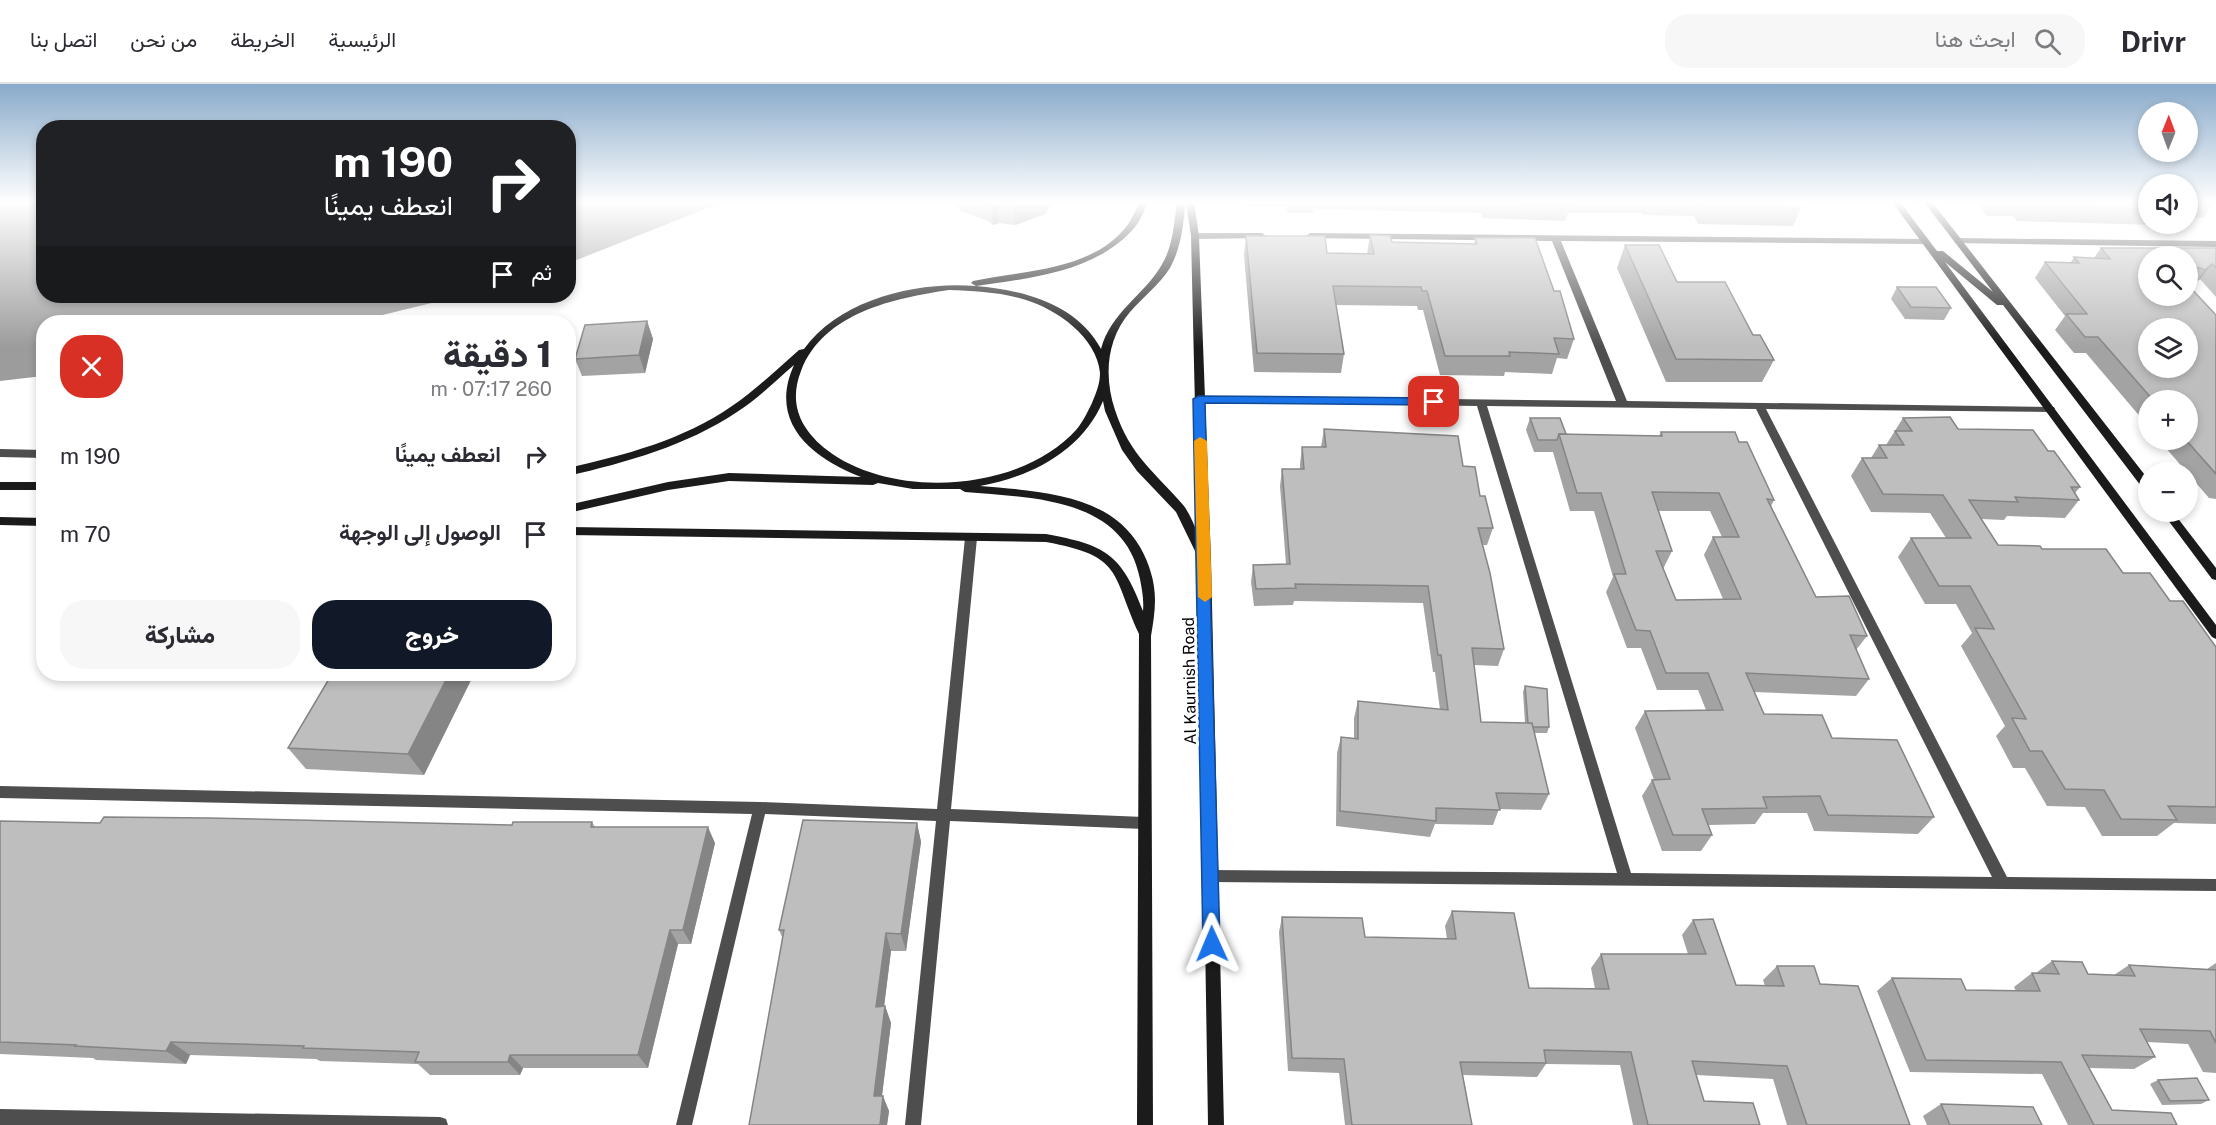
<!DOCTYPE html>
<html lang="ar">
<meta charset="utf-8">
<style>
:root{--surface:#fff;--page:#f7f7f7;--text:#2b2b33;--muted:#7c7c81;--line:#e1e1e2;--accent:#111827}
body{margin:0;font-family:"Public Sans",Vazirmatn,sans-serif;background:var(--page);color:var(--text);direction:rtl;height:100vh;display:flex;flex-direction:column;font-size:22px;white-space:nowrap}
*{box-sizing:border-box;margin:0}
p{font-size:20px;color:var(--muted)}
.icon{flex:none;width:33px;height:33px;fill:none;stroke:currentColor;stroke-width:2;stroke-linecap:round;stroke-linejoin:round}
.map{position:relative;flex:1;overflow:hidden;direction:ltr}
.side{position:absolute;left:36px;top:231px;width:540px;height:366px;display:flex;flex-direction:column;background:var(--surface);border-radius:24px;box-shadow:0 3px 9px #0003;direction:rtl}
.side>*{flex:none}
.guide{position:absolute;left:36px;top:36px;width:540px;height:183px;border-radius:24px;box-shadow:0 3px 9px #0003;direction:rtl;background:#202124;color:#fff;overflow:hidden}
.needle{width:39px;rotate:1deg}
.tools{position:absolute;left:2138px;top:18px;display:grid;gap:12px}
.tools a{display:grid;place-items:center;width:60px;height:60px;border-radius:50%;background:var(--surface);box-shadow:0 3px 9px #0003;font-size:30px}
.pin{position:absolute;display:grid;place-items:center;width:51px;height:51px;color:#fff;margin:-26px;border-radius:12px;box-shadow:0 3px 9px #0006}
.me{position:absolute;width:66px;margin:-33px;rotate:359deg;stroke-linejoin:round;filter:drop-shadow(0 0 4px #0008)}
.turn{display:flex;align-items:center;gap:21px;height:126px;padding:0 24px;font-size:27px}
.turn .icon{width:78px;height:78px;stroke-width:2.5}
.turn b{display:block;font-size:42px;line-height:51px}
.then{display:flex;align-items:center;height:57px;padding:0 24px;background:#0003;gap:12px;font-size:22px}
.round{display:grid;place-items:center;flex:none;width:63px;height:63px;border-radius:24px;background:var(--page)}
.summary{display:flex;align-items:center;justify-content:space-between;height:102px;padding:0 24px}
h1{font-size:36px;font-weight:800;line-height:45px}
.action{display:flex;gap:12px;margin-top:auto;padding:12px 24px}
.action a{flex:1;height:69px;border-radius:24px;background:var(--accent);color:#fff;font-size:24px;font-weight:800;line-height:69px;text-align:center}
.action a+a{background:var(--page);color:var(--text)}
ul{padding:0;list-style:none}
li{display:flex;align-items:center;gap:18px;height:78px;padding:0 24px}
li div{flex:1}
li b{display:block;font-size:22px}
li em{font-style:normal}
header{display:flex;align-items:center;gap:36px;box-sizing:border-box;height:84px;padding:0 30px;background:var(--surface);border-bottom:2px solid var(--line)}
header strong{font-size:28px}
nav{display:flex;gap:33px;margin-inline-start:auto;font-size:21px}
.search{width:420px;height:54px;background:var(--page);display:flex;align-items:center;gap:15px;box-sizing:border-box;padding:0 21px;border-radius:24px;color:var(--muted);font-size:22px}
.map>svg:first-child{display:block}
.water{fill:#9c9c9c}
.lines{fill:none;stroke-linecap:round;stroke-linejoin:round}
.lane{fill:#4e4e4e;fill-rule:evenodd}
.street{fill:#4e4e4e;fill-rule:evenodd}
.secondary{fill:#1b1b1b;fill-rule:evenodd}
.wall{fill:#a3a3a3;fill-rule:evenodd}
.shaded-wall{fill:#858585}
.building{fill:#bebebe;stroke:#858585;stroke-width:1.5;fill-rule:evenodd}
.route{fill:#1a73e8;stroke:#114b97;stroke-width:1.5}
.slow{fill:#f59e0b}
.labels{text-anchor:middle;stroke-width:6;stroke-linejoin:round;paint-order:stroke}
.street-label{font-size:16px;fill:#000;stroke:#fff}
</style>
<header>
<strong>Drivr</strong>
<div class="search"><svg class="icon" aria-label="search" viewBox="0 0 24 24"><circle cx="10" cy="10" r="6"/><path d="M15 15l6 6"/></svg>ابحث هنا</div>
<nav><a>الرئيسية</a><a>الخريطة</a><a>من نحن</a><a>اتصل بنا</a></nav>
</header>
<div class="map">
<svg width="2216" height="1041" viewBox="0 0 2216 1041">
<rect width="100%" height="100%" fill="#fff"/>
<g class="water">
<polygon points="0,118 43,118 44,212 460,212 354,238 44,238 43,292 0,297"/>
<polygon points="569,118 723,118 569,179"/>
</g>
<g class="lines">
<polygon class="lane" points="0,365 44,366 44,374 0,373"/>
<g class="street">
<polygon points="1262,149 1266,152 1265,154 1195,155 1191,152 1195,149"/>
<path d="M1310,149L1928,155L1929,157L1925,160L1561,157L1627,317L2054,323L2055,325L2050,328L1766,325L2007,793L2216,795V807L1210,798L1205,797L1203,792L1205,787L1210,786L1617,789L1477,322L1199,318L1194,315L1199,312L1616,317L1552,157L1307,154L1306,152ZM1487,322L1756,325L1992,793L1631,789Z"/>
<polygon points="1958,154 2216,157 2216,163 1955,159 1954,157"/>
<polygon points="971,450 977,454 951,725 1144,733 1149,735 1151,739 1149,743 1144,745 950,737 921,1041 905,1041 936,737 765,730 692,1041 676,1041 752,730 0,714 0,702 760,718 937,725 965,454"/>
<polygon points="0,1025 440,1033 446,1035 448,1041 0,1041"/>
</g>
<g class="secondary">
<path d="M1140,118H1148C1144,126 1141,136 1135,143C1097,188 1031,194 976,202C1023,206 1077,220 1101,265C1111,228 1143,212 1161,182C1173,163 1174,140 1177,118H1185C1184,140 1181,164 1170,184C1159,201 1143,213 1130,228C1106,256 1104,293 1115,326C1130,372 1155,388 1184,422C1190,430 1194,441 1198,450L1191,152L1186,118H1194L1199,152L1211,476L1224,1041H1208L1199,471L1195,467L1176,428L1137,387L1122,366L1105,327L1103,317C1082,367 1031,393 980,402C1036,407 1109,409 1140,463C1149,479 1155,497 1155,516C1155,528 1153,540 1151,552L1153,1041H1137L1139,550C1111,488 1123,472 1046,458L568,451V443L1046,450C1105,461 1121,469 1143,527C1144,515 1142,506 1140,495C1124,413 1032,414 965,408L960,405H913L878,399L873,401L729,397L668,406L568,429V421L668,398L729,389L861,393C811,374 768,338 794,281C775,297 758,315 737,328C686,362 627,378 568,392V384C625,371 683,356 732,322C756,306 777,285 799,266L804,265C840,215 917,197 976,202L971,199L973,197C1025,186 1095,187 1129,139C1133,132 1136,125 1140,118ZM949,206C974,207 1001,208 1026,216C1056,225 1097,253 1100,289C1100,300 1096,309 1092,319C1087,329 1083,338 1076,346C1020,408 892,416 827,366C801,346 788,320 801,287C823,229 894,214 949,206Z"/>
<polygon points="1892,118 1900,118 1937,167 1943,167 1993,208 1924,118 1932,118 2148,395 2148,407 2144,406 2003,221 1997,221 1945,178 2216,541 2216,555 2212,553"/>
<rect x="0" y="398" width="44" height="8"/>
<polygon points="2162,428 2173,428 2216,484 2216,496 2212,495"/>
<polygon points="0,433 44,434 44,442 0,441"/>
</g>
</g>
<g class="wall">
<polygon points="951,118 1053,118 1045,130 1015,141 999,139 993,141 988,137 961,127"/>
<polygon points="1247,118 1797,118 1801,124 1793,142 1698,140 1694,132 1643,131 1642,129 1568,129 1565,137 1482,134 1481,129 1314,125 1313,129 1287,129 1286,122 1247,122"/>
<polygon points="1976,118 2148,118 2148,140 2160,140 2159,141 2017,137 2013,132 1987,132"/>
<polygon points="2187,118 2214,118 2203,134 2187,133"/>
<polygon points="1370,151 1392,158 1474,160 1475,154 1554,207 1574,255 1567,275 1557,274 1552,290 1505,288 1504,292 1440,291 1423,226 1418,226 1417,222 1336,221 1344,270 1341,289 1254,288 1244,171 1246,152 1327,169 1367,170"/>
<polygon points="1625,161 1753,251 1774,276 1762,298 1666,298 1617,184"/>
<polygon points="2101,164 2216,164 2216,213 2200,195 2193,201 2192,200 2190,203 2216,231 2216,415 2209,414 2159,356 2187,356 2187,316 2148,316 2148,342 2086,269 2074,269 2055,246 2065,232 2035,194 2045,178 2071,178 2074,173 2094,174"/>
<polygon points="1897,203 1951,224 1944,236 1905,235 1891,215"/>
<polygon points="647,237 653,255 645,289 582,292 575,275"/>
<path d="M1530,334L1566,350L1659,352L1661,348L1739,358L1774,416L1771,422L1816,513L1867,552L1856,566L1869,595L1856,612L1754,608L1764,630L1832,654L1934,733L1918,750L1814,747L1807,729H1763L1755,740L1708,741L1712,751L1701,767H1662L1642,712L1652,696H1654L1635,644L1645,627L1706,626L1698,606H1657L1641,564H1627L1606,508L1613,493L1594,427H1570L1553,368H1534L1526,346ZM1658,427H1710L1722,453H1713L1704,471L1723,515L1676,516L1663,485L1672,467Z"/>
<polygon points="1903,334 1958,345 2048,367 2080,403 2075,409 2079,416 2065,434 2007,432 2004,436 1981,435 1998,461 2042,465 2123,489 2170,517 2216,563 2216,740 2174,739 2157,752 2102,752 2085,723 2047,722 2025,684 2013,684 1996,652 2005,642 1961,562 1972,549 1956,520 1925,520 1898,473 1911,454 1946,454 1930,429 1871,428 1851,392 1862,374 1871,374 1879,361 1886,361"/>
<polygon points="1324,345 1463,382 1480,412 1493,444 1487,461 1482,461 1504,565 1498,582 1474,581 1481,638 1525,639 1523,608 1525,602 1549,643 1547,649 1534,649 1549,710 1541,726 1499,725 1493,741 1435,740 1430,753 1336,742 1337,669 1341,653 1354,654 1354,634 1358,617 1440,626 1435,588 1433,588 1423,519 1294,517 1293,521 1254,522 1251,498 1253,481 1286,480 1280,402 1282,385 1300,385 1300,380 1302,363 1321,363"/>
<polygon points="321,590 474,590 424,691 306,685 288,664 327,597"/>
<polygon points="0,737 100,739 512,741 592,738 595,743 715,759 691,860 678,860 648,984 523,984 520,991 430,991 418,980 320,977 316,975 190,971 186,980 96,976 93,974 0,970"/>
<polygon points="917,739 921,758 906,867 891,867 884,922 885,922 891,939 882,1012 889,1027 887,1041 749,1041 783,855 779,846"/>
<polygon points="1452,827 1529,904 1595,905 1591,884 1601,870 1688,870 1682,851 1693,836 1736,901 1765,902 1763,896 1777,882 1820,900 1910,1041 1787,1041 1773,995 1696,991 1704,1017 1760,1041 1633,1041 1620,981 1546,980 1537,993 1463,991 1472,1041 1345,1041 1339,989 1288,987 1279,848 1282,833 1365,853 1447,855 1445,842"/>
<polygon points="2052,877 2088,890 2114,891 2129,881 2207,885 2216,879 2216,989 2203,988 2188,960 2147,958 2155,973 2134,985 2089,984 2112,1026 2177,1041 2068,1041 2042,990 1910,988 1877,907 1892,894 1966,906 2016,907 2014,903 2032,889 2036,889"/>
<polygon points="2158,996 2209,1016 2201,1020 2162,1021 2150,1000"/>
<polygon points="1941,1020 2042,1041 1927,1041 1923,1032"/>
</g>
<g class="shaded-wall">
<polygon points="994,118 998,118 999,139 993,141 991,119"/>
<polygon points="1017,118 1053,118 1045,130 1015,141 1013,119"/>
<polygon points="2212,180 2200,195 2193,201 2205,186"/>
<polygon points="647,237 653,255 645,289 639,271"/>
<polygon points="449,590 474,590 424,691 408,670"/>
<polygon points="917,739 921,758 906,867 901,850"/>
<polygon points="708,743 715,759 691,860 683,846"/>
<polygon points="670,846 678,860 648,984 638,971"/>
<polygon points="886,849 891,867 882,939 876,923"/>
<polygon points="885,922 891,939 880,1027 874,1012"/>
<polygon points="171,958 190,971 186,980 166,967"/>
<polygon points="510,971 523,984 520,991 508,978"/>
<polygon points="883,1012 889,1027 887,1041 880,1041"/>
</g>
<g class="building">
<polygon points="1526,118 1570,118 1570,120"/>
<polygon points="1703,118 1797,118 1801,124 1705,122"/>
<polygon points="2023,118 2148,118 2148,125 2027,122"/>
<polygon points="1370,151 1390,152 1392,158 1477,160 1475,154 1535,154 1554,207 1560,207 1574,255 1554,254 1559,270 1509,268 1510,272 1445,272 1427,207 1422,207 1421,203 1333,202 1344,270 1257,269 1246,152 1325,152 1327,169 1374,170"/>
<polygon points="1625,161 1659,161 1677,198 1725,198 1753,251 1760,251 1774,276 1676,275"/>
<path d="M2101,164H2216V184L2212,180L2205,186L2198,183L2197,194L2188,201L2216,231V390L2186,356L2187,316H2153L2098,253H2085L2066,230H2087L2045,178L2079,179L2074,173L2110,175ZM2148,172H2187V212H2148ZM2148,244H2187V284H2148Z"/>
<polygon points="1897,203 1936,203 1951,224 1911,223"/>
<polygon points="647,237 639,271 575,275 585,241"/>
<polygon points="1950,333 1958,345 2033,346 2048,367 2054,367 2080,403 2071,403 2079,416 2015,413 2018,418 1969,416 1998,461 2040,462 2042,465 2106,465 2123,489 2150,489 2170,517 2183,517 2216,563 2216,723 2168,722 2177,736 2121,735 2104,706 2065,705 2042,667 2030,667 2012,634 2026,635 1975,544 1994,545 1970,502 1939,502 1911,454 1971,454 1943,411 1883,410 1862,374 1887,374 1879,361 1904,361 1895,347 1912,347 1903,334"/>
<polygon points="1530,334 1560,334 1566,350 1559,350 1557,356 1538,356"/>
<polygon points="1324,345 1458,352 1463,382 1475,383 1480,412 1485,412 1493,444 1478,444 1490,489 1504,565 1472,564 1481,638 1532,639 1549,710 1496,709 1500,726 1436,724 1436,737 1340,727 1341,653 1358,655 1358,617 1448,626 1441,571 1438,571 1428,502 1295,500 1296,504 1256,505 1253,481 1290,480 1282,385 1304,385 1302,363 1326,363"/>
<path d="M1661,348H1735L1739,358H1747L1774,416L1767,415L1816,513L1849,512L1867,552L1850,551L1869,595L1746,589L1764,630L1822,631L1832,654L1897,656L1934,733L1828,731L1820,712L1763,713L1767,724L1702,725L1712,751H1673L1652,696L1670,695L1645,627L1723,626L1708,589H1666L1650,547L1636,546L1614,490H1626L1601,409H1577L1559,350L1662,352ZM1652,408L1719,409L1739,453H1713L1741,515L1676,516L1656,467H1672Z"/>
<polygon points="332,590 449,590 408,670 288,664"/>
<polygon points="1525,602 1547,605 1549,643 1533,643 1532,639 1528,639"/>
<polygon points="104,733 209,734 512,741 513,738 592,738 591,743 708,743 683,846 670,846 638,971 510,971 508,978 415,978 419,968 303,964 304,962 171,958 166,967 75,962 76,961 0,958 0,737 100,739"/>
<polygon points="803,736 917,739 901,850 886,849 876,923 885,922 874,1012 883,1012 880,1041 749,1041 784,846 779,846"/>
<polygon points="1452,827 1514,829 1529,904 1609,905 1601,870 1706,870 1693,836 1713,835 1736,901 1784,902 1777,882 1814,882 1820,900 1858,902 1910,1041 1807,1041 1787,982 1692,977 1704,1017 1753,1019 1760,1041 1648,1041 1631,968 1544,966 1546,979 1460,978 1472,1041 1352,1041 1344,975 1292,974 1282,833 1362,834 1365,853 1456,855"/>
<polygon points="2052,877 2082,878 2088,890 2135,892 2129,881 2216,886 2216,959 2210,947 2140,945 2155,973 2082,971 2112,1026 2171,1029 2177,1041 2094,1041 2061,978 1926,976 1892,894 1961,895 1966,906 2040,907 2032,889 2059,890"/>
<polygon points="2197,994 2209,1016 2170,1017 2158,996"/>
<polygon points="1941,1020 2033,1023 2042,1041 1950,1041"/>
</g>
<linearGradient id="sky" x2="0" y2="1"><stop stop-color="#89aaca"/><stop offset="0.45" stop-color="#fff"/><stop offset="1" stop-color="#fff" stop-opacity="0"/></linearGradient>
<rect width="2216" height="263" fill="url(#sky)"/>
<polygon class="route" points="1199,312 1434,314 1440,318 1434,321 1205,319 1220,860 1218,865 1212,868 1206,865 1203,860 1193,315"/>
<polygon class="slow" points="1200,353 1207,357 1212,513 1205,518 1198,513 1194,357"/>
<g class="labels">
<g class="street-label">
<text transform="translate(1189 597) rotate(-91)" y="6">Al Kaurnish Road</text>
</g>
</g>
</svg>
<div class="tools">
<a><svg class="needle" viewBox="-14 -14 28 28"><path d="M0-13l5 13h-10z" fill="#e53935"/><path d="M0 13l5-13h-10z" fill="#7c7c81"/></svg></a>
<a><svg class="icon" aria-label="sound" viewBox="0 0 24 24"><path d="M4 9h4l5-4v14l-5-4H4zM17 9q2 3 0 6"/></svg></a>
<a><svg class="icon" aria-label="search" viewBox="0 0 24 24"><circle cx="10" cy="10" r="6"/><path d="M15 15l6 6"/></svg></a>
<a><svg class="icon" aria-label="layers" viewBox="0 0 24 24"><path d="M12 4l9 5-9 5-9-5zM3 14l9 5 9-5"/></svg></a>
<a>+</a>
<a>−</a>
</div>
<div class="pin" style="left:1434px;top:318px;background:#d93025"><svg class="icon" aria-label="arrive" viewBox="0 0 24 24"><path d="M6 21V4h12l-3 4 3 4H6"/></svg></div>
<svg class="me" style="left:1212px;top:860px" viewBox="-20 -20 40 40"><path d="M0-17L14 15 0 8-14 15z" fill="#1a73e8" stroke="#fff" stroke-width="4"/></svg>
<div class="guide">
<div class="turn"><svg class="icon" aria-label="right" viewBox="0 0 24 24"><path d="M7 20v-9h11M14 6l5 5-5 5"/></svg><div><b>190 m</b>انعطف يمينًا</div></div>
<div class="then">ثم<svg class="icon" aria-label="arrive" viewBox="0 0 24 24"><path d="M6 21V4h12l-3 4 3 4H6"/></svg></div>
</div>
<section class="side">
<div class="summary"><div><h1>1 دقيقة</h1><p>260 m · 07:17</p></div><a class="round" style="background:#d93025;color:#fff"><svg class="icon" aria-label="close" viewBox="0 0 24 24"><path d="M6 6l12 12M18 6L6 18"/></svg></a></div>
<ul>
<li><svg class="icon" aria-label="right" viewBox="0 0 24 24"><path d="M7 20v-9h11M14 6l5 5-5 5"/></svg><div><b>انعطف يمينًا</b></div><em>190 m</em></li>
<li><svg class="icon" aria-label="arrive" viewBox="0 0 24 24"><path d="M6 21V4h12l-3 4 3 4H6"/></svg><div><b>الوصول إلى الوجهة</b></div><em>70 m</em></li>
</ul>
<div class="action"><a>خروج</a><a>مشاركة</a></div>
</section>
</div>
